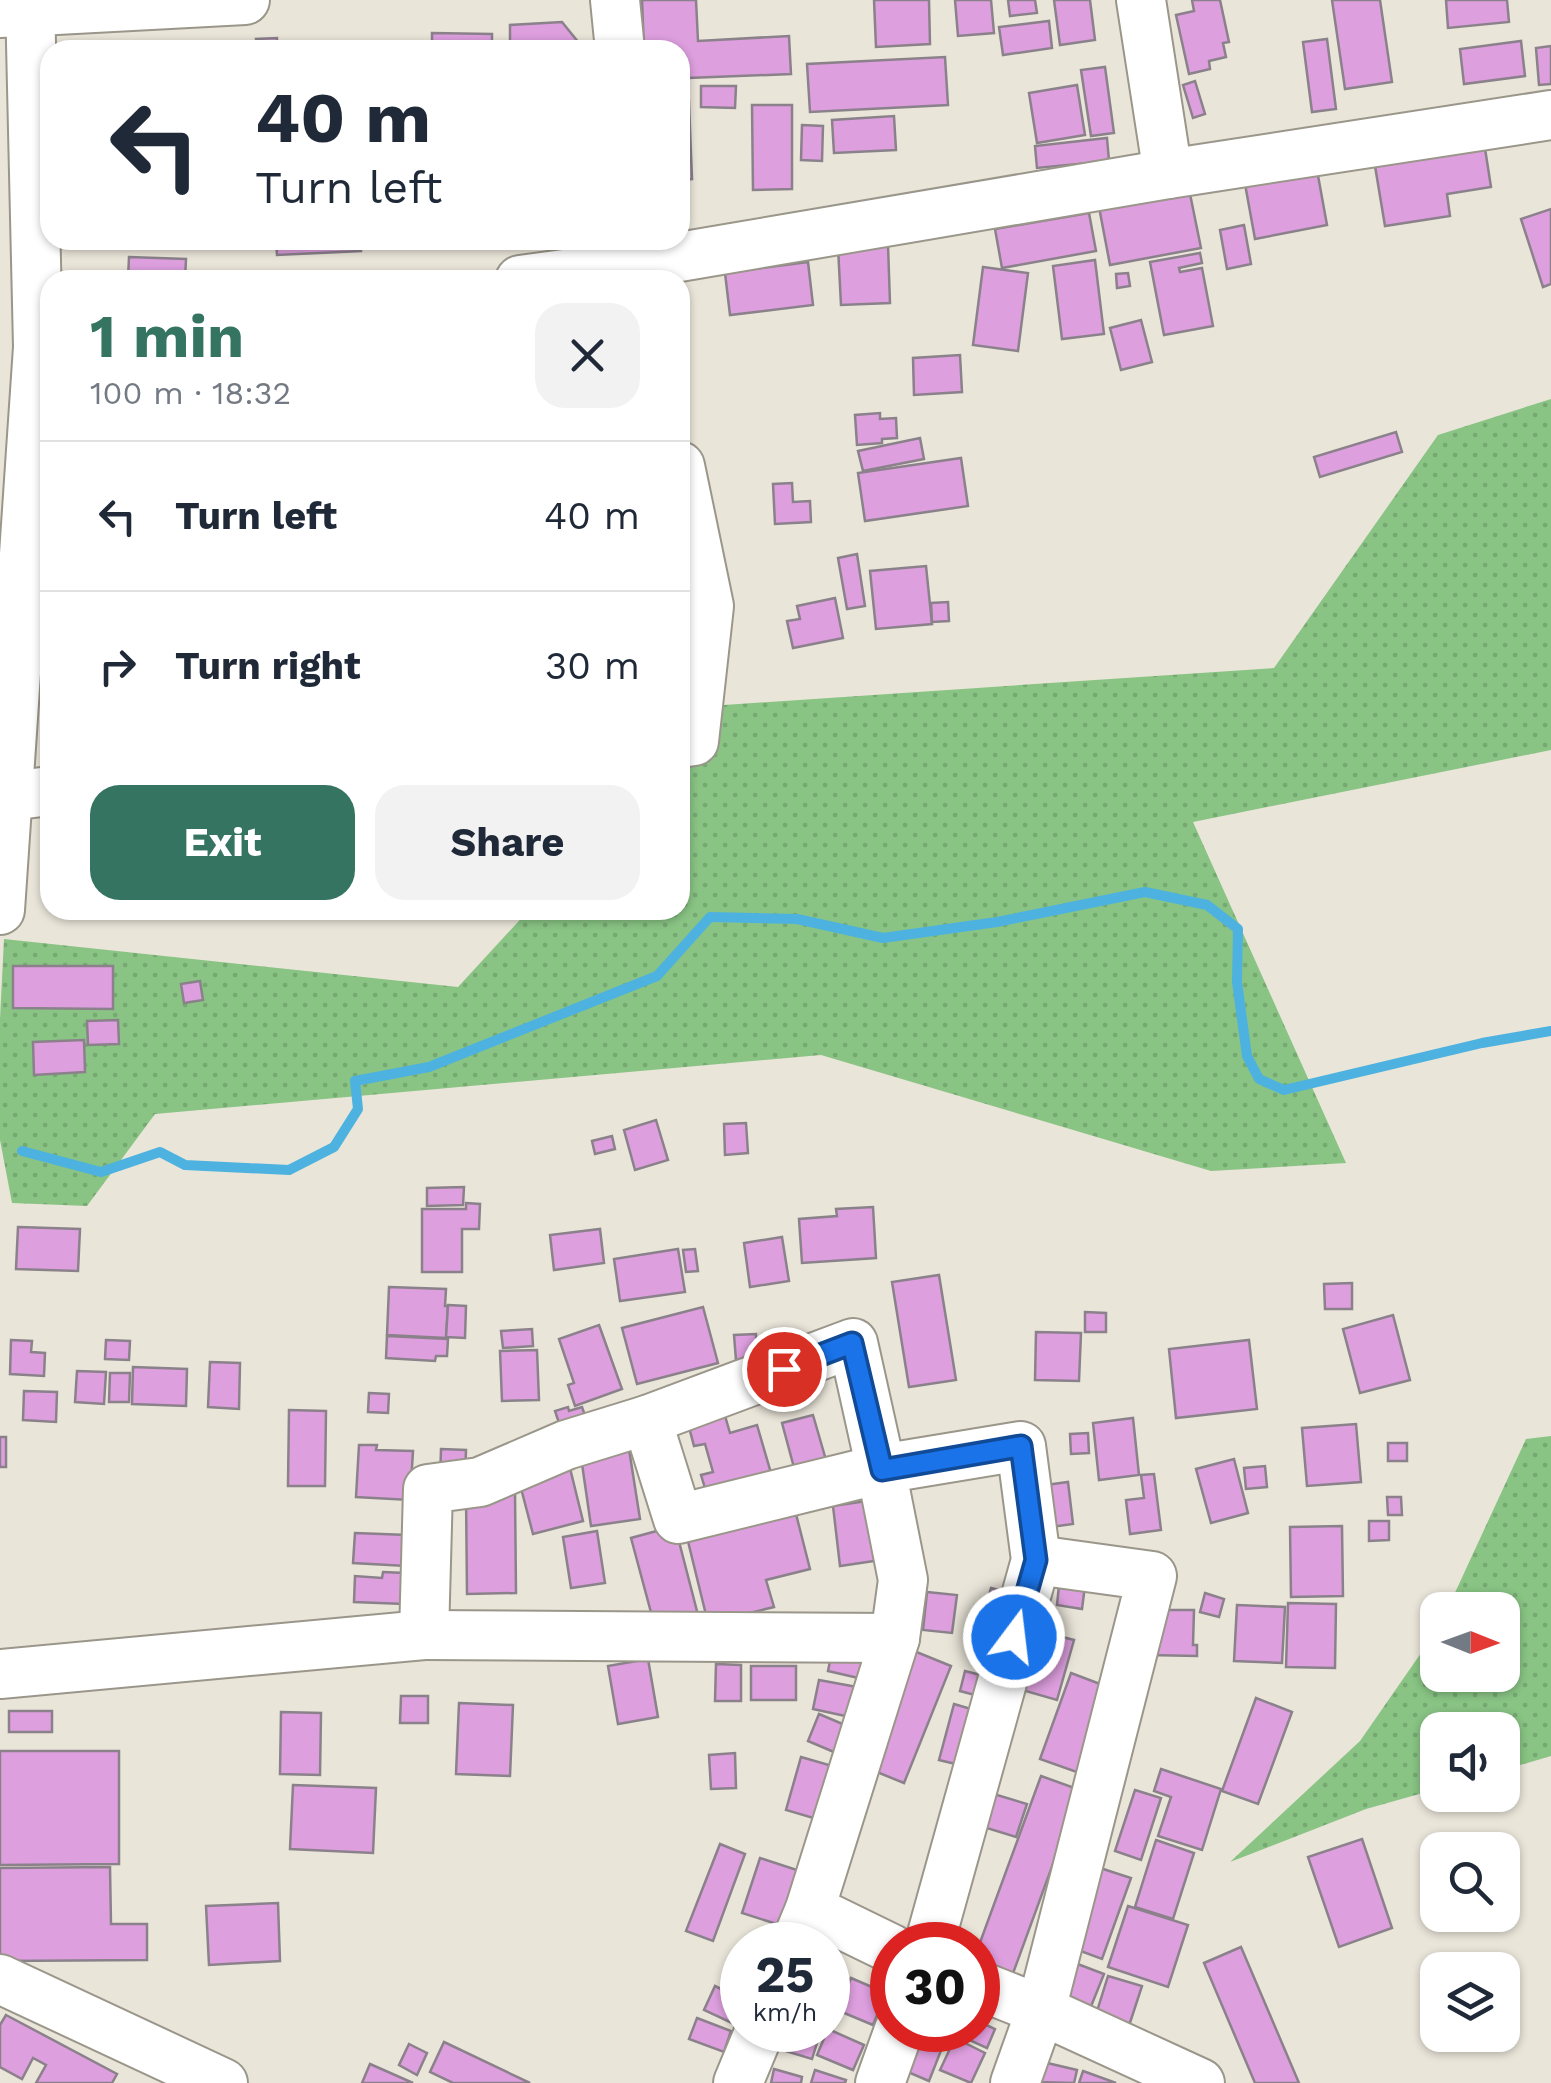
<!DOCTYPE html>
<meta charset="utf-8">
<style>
:root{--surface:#fff;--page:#f2f2f3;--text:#1f2937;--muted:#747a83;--line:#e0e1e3;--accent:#367462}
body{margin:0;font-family:"Work Sans",sans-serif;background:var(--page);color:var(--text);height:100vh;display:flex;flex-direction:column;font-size:38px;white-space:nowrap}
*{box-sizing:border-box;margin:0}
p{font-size:32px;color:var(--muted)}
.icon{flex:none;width:55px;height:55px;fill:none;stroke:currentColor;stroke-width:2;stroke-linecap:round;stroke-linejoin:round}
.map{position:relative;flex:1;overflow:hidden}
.sheet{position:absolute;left:40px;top:270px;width:650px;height:650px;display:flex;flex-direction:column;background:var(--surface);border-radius:30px;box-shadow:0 2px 8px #0004}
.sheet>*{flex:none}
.banner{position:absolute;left:40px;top:40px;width:650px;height:210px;border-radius:30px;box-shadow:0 2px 8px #0004;background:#fff;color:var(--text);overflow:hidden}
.needle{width:65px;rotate:91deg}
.tools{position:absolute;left:1420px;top:1592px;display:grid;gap:20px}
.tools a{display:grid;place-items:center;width:100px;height:100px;border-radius:20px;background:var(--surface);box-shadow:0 2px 8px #0004;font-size:50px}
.speed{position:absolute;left:720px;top:1922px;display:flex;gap:20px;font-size:50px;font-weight:700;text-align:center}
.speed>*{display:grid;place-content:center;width:130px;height:130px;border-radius:50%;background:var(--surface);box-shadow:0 2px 8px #0004;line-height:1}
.speed small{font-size:25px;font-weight:400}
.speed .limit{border:15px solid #d22;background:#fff;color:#111}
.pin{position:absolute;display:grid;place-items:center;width:85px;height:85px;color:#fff;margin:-42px;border:5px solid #fff;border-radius:50%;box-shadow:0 2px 10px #0007}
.me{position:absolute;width:110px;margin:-55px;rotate:15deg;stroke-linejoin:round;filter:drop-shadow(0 0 8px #0008)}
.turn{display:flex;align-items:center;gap:35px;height:210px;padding:0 50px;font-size:45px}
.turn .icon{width:130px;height:130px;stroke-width:2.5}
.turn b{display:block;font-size:70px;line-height:85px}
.round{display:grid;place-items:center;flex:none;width:105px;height:105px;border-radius:30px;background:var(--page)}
.head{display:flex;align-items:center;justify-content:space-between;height:170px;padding:0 50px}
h1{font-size:60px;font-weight:700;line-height:75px;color:var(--accent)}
.primary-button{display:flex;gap:20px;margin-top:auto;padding:20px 50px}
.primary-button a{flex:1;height:115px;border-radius:30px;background:var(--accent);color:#fff;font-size:40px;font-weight:700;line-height:115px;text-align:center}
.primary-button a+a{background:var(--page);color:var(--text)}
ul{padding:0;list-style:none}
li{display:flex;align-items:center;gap:30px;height:150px;padding:0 50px;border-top:2px solid var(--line)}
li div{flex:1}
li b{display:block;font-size:38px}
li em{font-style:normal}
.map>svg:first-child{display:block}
.grass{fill:url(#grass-dots)}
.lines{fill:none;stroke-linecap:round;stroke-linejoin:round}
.stream{stroke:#4db2df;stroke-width:10}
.building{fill:#de9fdf;stroke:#8b818b;stroke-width:2.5}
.minor-casing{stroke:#9a968a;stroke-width:52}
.minor{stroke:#fff;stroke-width:48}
.route-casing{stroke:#114b97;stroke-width:25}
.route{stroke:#1a73e8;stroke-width:18}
</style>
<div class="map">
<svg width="1551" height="2083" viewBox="0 0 1551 2083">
<defs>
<pattern id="grass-dots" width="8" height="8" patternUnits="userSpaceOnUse" patternTransform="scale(2.5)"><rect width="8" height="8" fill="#89c484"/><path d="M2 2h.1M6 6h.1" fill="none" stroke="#76a872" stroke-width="1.8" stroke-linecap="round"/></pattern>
</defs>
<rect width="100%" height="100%" fill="#eae5d9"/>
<g class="grass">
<polygon points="1551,399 1551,750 1193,822 1346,1163 1211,1171 821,1055 155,1114 87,1206 12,1203 0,1140 0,1019 4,939 458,987 529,910 680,910 680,708 1274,668 1438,435"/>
<polygon points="1551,1436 1551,1756 1503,1770 1502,1730 1438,1730 1437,1789 1366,1809 1230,1862 1360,1741 1437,1630 1438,1675 1502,1675 1502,1610 1447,1610 1526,1439"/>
</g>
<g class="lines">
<polyline class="stream" points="22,1151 101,1172 160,1152 185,1165 289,1170 334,1147 358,1109 355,1081 429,1067 657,976 710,917 797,919 883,938 997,922 1145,892 1207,905 1238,929 1237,982 1247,1056 1259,1079 1284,1090 1482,1043 1551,1031"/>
</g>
<g class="building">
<polygon points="642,0 696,0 698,41 789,36 791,74 688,78 692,179 680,180 680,50 644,50"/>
<polygon points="874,0 929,0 930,44 876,47"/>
<polygon points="955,0 991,0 994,33 958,36"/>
<polygon points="1008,0 1035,0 1037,13 1010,16"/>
<polygon points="1054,0 1090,0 1095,40 1060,45"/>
<polygon points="1192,0 1220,0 1229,42 1223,43 1226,57 1209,61 1210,69 1189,74 1176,15 1194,11"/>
<polygon points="1332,0 1380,0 1392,82 1345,89"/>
<polygon points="1446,0 1507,0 1509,22 1448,28"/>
<polygon points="1049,21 1052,48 1003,55 999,27"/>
<polygon points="562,22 579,43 579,50 510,50 510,25"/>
<polygon points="432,33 492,34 492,50 432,50"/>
<polygon points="277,38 277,50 257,50 256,39"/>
<polygon points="1327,39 1336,109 1312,112 1303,42"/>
<polygon points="1521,41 1525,76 1464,84 1460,49"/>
<polygon points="1551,46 1551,84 1539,85 1536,48"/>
<polygon points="945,57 948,105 810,112 807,64"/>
<polygon points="1105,67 1114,133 1091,136 1081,70"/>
<polygon points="1195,81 1205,114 1193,118 1183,85"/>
<polygon points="1077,85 1085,135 1037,143 1029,93"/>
<polygon points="701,86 736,86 735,108 701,107"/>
<polygon points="752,105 792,105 792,189 753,190"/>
<polygon points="894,116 896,150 834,153 832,120"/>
<polygon points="802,125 823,126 822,161 801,160"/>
<polygon points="1107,138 1109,161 1037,168 1035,146"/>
<polygon points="1484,142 1491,187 1447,194 1450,216 1385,226 1374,160"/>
<polygon points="1317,170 1327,225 1255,239 1245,184"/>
<polygon points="1189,189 1201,248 1110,265 1099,207"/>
<polygon points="1551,209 1551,284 1543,287 1521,219"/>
<polygon points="1089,213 1096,251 1002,268 995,229"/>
<polygon points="1244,225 1251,264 1227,269 1220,230"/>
<polygon points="276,240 360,240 361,251 277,255"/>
<polygon points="888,245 890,303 841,305 838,247"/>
<polygon points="1200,253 1202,263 1179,268 1180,272 1202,268 1213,326 1164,335 1150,262"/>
<polygon points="129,257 186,259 185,280 128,279"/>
<polygon points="1095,260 1104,334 1062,339 1053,266"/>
<polygon points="808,262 813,305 730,315 725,273"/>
<polygon points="983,267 1028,273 1018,351 973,345"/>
<polygon points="1128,273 1130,286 1117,288 1116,274"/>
<polygon points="1141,320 1152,362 1121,370 1110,328"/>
<polygon points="960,355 962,392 914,395 913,358"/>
<polygon points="880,413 880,419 896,418 897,438 882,439 882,443 857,445 855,415"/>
<polygon points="1396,432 1402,452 1320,477 1314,457"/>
<polygon points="920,438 924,459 863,471 858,451"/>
<polygon points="961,458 968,506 865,521 858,473"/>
<polygon points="792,483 793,502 810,501 811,522 775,524 773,484"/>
<polygon points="857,554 865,606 847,609 838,558"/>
<polygon points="926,566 932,624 876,629 870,571"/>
<polygon points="835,598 843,638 793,648 787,621 800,619 797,606"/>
<polygon points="948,602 949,621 932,622 931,603"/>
<polygon points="13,966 113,966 113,1009 13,1008"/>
<polygon points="200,981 203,1000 184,1003 181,984"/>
<polygon points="118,1020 119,1044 88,1045 87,1021"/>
<polygon points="84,1040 85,1072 34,1075 33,1042"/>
<polygon points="656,1120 668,1160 635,1170 624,1130"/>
<polygon points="746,1123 748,1153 725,1155 724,1124"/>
<polygon points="612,1136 615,1149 595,1154 592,1141"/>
<polygon points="464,1187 463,1205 427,1206 427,1188"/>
<polygon points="466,1203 480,1204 479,1229 462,1229 462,1272 422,1272 422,1209 466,1209"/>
<polygon points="873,1207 876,1258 802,1263 799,1219 837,1216 836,1209"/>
<polygon points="18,1227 80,1229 78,1271 16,1269"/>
<polygon points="600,1229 604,1263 554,1270 550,1235"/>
<polygon points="782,1237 789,1281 750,1287 744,1243"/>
<polygon points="678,1249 685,1292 620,1301 614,1259"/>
<polygon points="695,1249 698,1271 686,1272 683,1250"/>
<polygon points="939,1275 956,1380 909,1387 892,1282"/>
<polygon points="1352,1283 1352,1309 1325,1309 1324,1284"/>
<polygon points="389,1287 446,1289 445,1306 448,1306 446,1338 387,1335"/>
<polygon points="448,1305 466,1306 465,1338 446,1337"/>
<polygon points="703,1307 718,1363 637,1384 622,1328"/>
<polygon points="1085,1312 1106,1313 1106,1332 1085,1332"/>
<polygon points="1393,1315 1410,1380 1360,1393 1343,1329"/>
<polygon points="599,1325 622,1389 575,1406 568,1385 574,1383 559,1339"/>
<polygon points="532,1329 533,1346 503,1348 501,1331"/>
<polygon points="1036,1332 1081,1333 1079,1381 1035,1380"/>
<polygon points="756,1334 757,1359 736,1360 734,1335"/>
<polygon points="387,1336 448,1339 447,1356 436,1356 435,1361 386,1358"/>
<polygon points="11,1340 32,1341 31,1352 45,1353 44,1376 10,1374"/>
<polygon points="106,1340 130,1341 129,1360 105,1359"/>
<polygon points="1249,1340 1257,1409 1176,1418 1169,1349"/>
<polygon points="537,1350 539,1400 502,1401 500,1351"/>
<polygon points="210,1362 240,1363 239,1409 208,1407"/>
<polygon points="133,1367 187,1369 186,1406 132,1404"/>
<polygon points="77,1371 106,1372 104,1404 75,1402"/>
<polygon points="110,1373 130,1373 129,1402 109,1402"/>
<polygon points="24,1391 57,1392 56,1422 23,1420"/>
<polygon points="369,1393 389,1394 388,1413 368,1412"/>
<polygon points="721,1402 730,1433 757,1425 773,1480 708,1498 701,1475 713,1472 705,1444 694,1446 685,1412"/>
<polygon points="568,1407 569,1411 582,1407 590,1429 559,1423 555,1411"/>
<polygon points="289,1410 326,1411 325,1486 288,1486"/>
<polygon points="813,1415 828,1467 796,1475 782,1423"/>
<polygon points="1133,1418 1139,1475 1099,1480 1093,1423"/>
<polygon points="1356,1424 1361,1482 1307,1486 1302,1428"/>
<polygon points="1088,1433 1089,1453 1071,1454 1070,1434"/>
<rect x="0" y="1437" width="6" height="30"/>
<rect x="1388" y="1443" width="19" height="18"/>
<polygon points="359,1445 377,1445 376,1450 413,1451 410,1500 356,1497"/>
<polygon points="441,1449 466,1450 465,1482 440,1481"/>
<polygon points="629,1449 640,1519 591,1526 581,1457"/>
<polygon points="1234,1459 1248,1513 1211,1523 1196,1469"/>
<polygon points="568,1460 583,1521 533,1534 517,1473"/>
<polygon points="1265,1466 1267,1487 1246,1489 1244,1468"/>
<polygon points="1154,1474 1161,1530 1130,1534 1126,1500 1144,1498 1141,1475"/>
<polygon points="1068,1482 1073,1524 1036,1529 1031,1487"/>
<polygon points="515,1492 516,1593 467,1594 466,1493"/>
<polygon points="1387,1497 1401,1497 1402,1515 1388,1515"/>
<polygon points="873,1500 881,1560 840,1566 833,1506"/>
<polygon points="796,1514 810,1569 766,1580 774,1607 708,1623 685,1529"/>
<polygon points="1369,1521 1389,1521 1389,1540 1369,1541"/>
<polygon points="675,1526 699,1619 656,1631 631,1538"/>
<polygon points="1342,1526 1343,1596 1291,1597 1290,1527"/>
<polygon points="597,1531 605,1583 571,1588 563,1537"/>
<polygon points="355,1533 407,1535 406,1566 353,1563"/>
<polygon points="383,1572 405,1573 404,1604 354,1602 355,1576 382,1578"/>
<polygon points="1060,1575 1086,1578 1082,1609 1057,1605"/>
<polygon points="991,1588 1022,1596 1016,1620 984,1612"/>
<polygon points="927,1592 957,1595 952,1633 923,1630"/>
<polygon points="1205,1593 1224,1599 1219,1617 1200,1612"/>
<polygon points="1288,1603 1336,1604 1335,1668 1286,1667"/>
<polygon points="1237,1605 1285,1607 1282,1663 1234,1661"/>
<polygon points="1148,1610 1194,1610 1193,1645 1197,1645 1197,1656 1148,1655"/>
<polygon points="973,1617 1009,1626 1004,1646 968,1636"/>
<polygon points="1039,1631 1074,1640 1057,1700 1022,1690"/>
<polygon points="832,1651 872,1659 867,1680 828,1671"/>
<polygon points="914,1651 951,1666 904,1783 867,1768"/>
<polygon points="648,1659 658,1717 618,1724 608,1666"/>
<polygon points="716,1664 741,1665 741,1701 715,1701"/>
<rect x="751" y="1666" width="45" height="34"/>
<polygon points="965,1671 992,1678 986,1698 960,1691"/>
<polygon points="1071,1673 1116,1690 1085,1775 1040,1759"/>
<polygon points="819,1680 857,1687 850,1717 813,1709"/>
<polygon points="401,1696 428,1696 428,1723 400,1723"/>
<polygon points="1256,1698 1292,1712 1258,1804 1222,1791"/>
<polygon points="459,1703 513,1705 510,1776 456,1774"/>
<polygon points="954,1704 978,1711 964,1766 939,1760"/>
<rect x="9" y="1711" width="43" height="21"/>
<polygon points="281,1712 321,1713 320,1775 280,1774"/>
<polygon points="819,1714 852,1728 841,1755 808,1741"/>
<polygon points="0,1751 119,1751 119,1864 0,1865"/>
<polygon points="735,1753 736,1788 711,1789 709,1755"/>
<polygon points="801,1757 836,1767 820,1820 786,1810"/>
<polygon points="1161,1769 1221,1789 1202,1850 1158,1836 1171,1797 1154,1791"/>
<polygon points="1041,1776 1080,1790 1012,1976 978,1963 978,1948"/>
<polygon points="293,1785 376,1788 373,1853 290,1849"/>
<polygon points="1135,1790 1161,1798 1141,1860 1115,1851"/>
<polygon points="987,1792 1027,1804 1016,1837 977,1825"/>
<polygon points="1362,1839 1392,1928 1339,1947 1308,1857"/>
<polygon points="1156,1840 1194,1853 1173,1919 1135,1907"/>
<polygon points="720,1844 745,1854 713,1941 686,1931"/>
<polygon points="760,1858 800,1871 783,1926 742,1913"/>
<polygon points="1094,1866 1131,1878 1102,1959 1067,1946"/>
<polygon points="110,1867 111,1924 147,1924 147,1960 0,1961 0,1868"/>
<polygon points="278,1903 280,1961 209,1965 206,1906"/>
<polygon points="1128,1906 1188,1925 1168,1987 1108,1967"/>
<polygon points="1241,1947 1299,2083 1255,2083 1204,1963"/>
<polygon points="1075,1963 1104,1974 1088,2014 1060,2003"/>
<polygon points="828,1966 843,1970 835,1997 828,1995"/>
<polygon points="1108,1976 1142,1986 1127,2032 1094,2021"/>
<polygon points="851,1978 886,1993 873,2025 837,2010"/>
<polygon points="715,1986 742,1999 732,2023 704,2010"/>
<polygon points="6,2015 117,2074 112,2083 36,2083 46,2065 33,2058 22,2079 0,2067 0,2025"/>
<polygon points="697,2018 731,2031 724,2052 689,2039"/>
<polygon points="978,2021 995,2029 987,2048 956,2034 958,2030 978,2030"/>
<polygon points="828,2029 864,2045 853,2070 817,2055"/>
<polygon points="788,2030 821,2030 812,2059 782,2050"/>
<polygon points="908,2030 949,2030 929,2081 894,2066"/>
<polygon points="955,2038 985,2053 971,2083 940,2070"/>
<polygon points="444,2042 530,2083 453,2083 430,2072"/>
<polygon points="409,2044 427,2053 417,2075 399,2065"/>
<polygon points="1043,2062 1077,2070 1074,2083 1038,2082"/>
<polygon points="370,2064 413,2083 362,2083"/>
<polygon points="774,2069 802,2077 801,2083 771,2083"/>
<polygon points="815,2070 846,2080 845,2083 811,2083"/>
<polygon points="1083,2071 1116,2083 1079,2083"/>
</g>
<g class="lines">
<defs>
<g id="minor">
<polyline points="615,0 620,50"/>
<polyline points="1141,0 1168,174"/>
<polyline points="0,13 245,0"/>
<polyline points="520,280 638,264 1168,174 1551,115"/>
<polyline points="680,466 709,606 694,741 680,743"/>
<polyline points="9,796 50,791"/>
<polyline points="0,910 38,347 30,0"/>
<polyline points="647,1420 678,1519 881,1469 1021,1446 1036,1560 929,1945"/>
<polyline points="424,1635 895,1638"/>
<polyline points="0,1674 424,1635 428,1489 480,1482 566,1445 647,1420 853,1343 881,1469 903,1580 895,1638 810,1909 795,1945"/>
<polyline points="810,1909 892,1949"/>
<polyline points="0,1979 223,2083"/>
<polyline points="978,1985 1041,2010 1200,2083"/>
<polyline points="738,2083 760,2030"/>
<polyline points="880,2083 899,2030"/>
<polyline points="1015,2083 1041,2010 1152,1576 1036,1560"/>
</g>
</defs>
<use href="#minor" class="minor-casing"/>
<use href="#minor" class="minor"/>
</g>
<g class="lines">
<defs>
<polyline id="route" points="784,1369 852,1343 882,1470 1021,1446 1036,1560 1014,1637"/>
</defs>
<use href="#route" class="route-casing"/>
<use href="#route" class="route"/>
</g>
</svg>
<div class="tools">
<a><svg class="needle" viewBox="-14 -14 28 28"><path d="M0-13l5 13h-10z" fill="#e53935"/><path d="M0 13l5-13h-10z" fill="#747a83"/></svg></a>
<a><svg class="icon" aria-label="sound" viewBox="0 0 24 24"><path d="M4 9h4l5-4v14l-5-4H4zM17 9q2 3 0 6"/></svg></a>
<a><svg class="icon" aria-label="search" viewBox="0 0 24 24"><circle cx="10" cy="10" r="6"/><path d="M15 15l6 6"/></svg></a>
<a><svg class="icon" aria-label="layers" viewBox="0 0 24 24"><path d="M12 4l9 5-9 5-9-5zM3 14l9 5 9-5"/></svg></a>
</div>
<div class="speed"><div>25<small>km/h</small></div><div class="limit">30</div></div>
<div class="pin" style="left:784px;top:1369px;background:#d93025"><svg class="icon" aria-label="arrive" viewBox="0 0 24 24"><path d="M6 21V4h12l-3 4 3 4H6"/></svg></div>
<svg class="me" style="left:1014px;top:1637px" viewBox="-20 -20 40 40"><circle r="17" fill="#1a73e8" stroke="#fff" stroke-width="3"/><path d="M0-11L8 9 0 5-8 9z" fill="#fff"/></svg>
<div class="banner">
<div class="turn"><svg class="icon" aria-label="left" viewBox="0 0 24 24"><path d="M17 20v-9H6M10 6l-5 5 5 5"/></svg><div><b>40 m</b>Turn left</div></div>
</div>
<section class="sheet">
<div class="head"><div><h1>1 min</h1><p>100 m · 18:32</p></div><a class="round"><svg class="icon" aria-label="close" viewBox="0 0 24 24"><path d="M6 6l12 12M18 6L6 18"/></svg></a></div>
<ul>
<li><svg class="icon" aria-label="left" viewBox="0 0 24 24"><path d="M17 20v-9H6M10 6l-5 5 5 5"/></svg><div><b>Turn left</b></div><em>40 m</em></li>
<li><svg class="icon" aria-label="right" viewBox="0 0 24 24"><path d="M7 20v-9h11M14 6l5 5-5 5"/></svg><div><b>Turn right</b></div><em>30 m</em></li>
</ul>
<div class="primary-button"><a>Exit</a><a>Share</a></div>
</section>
</div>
